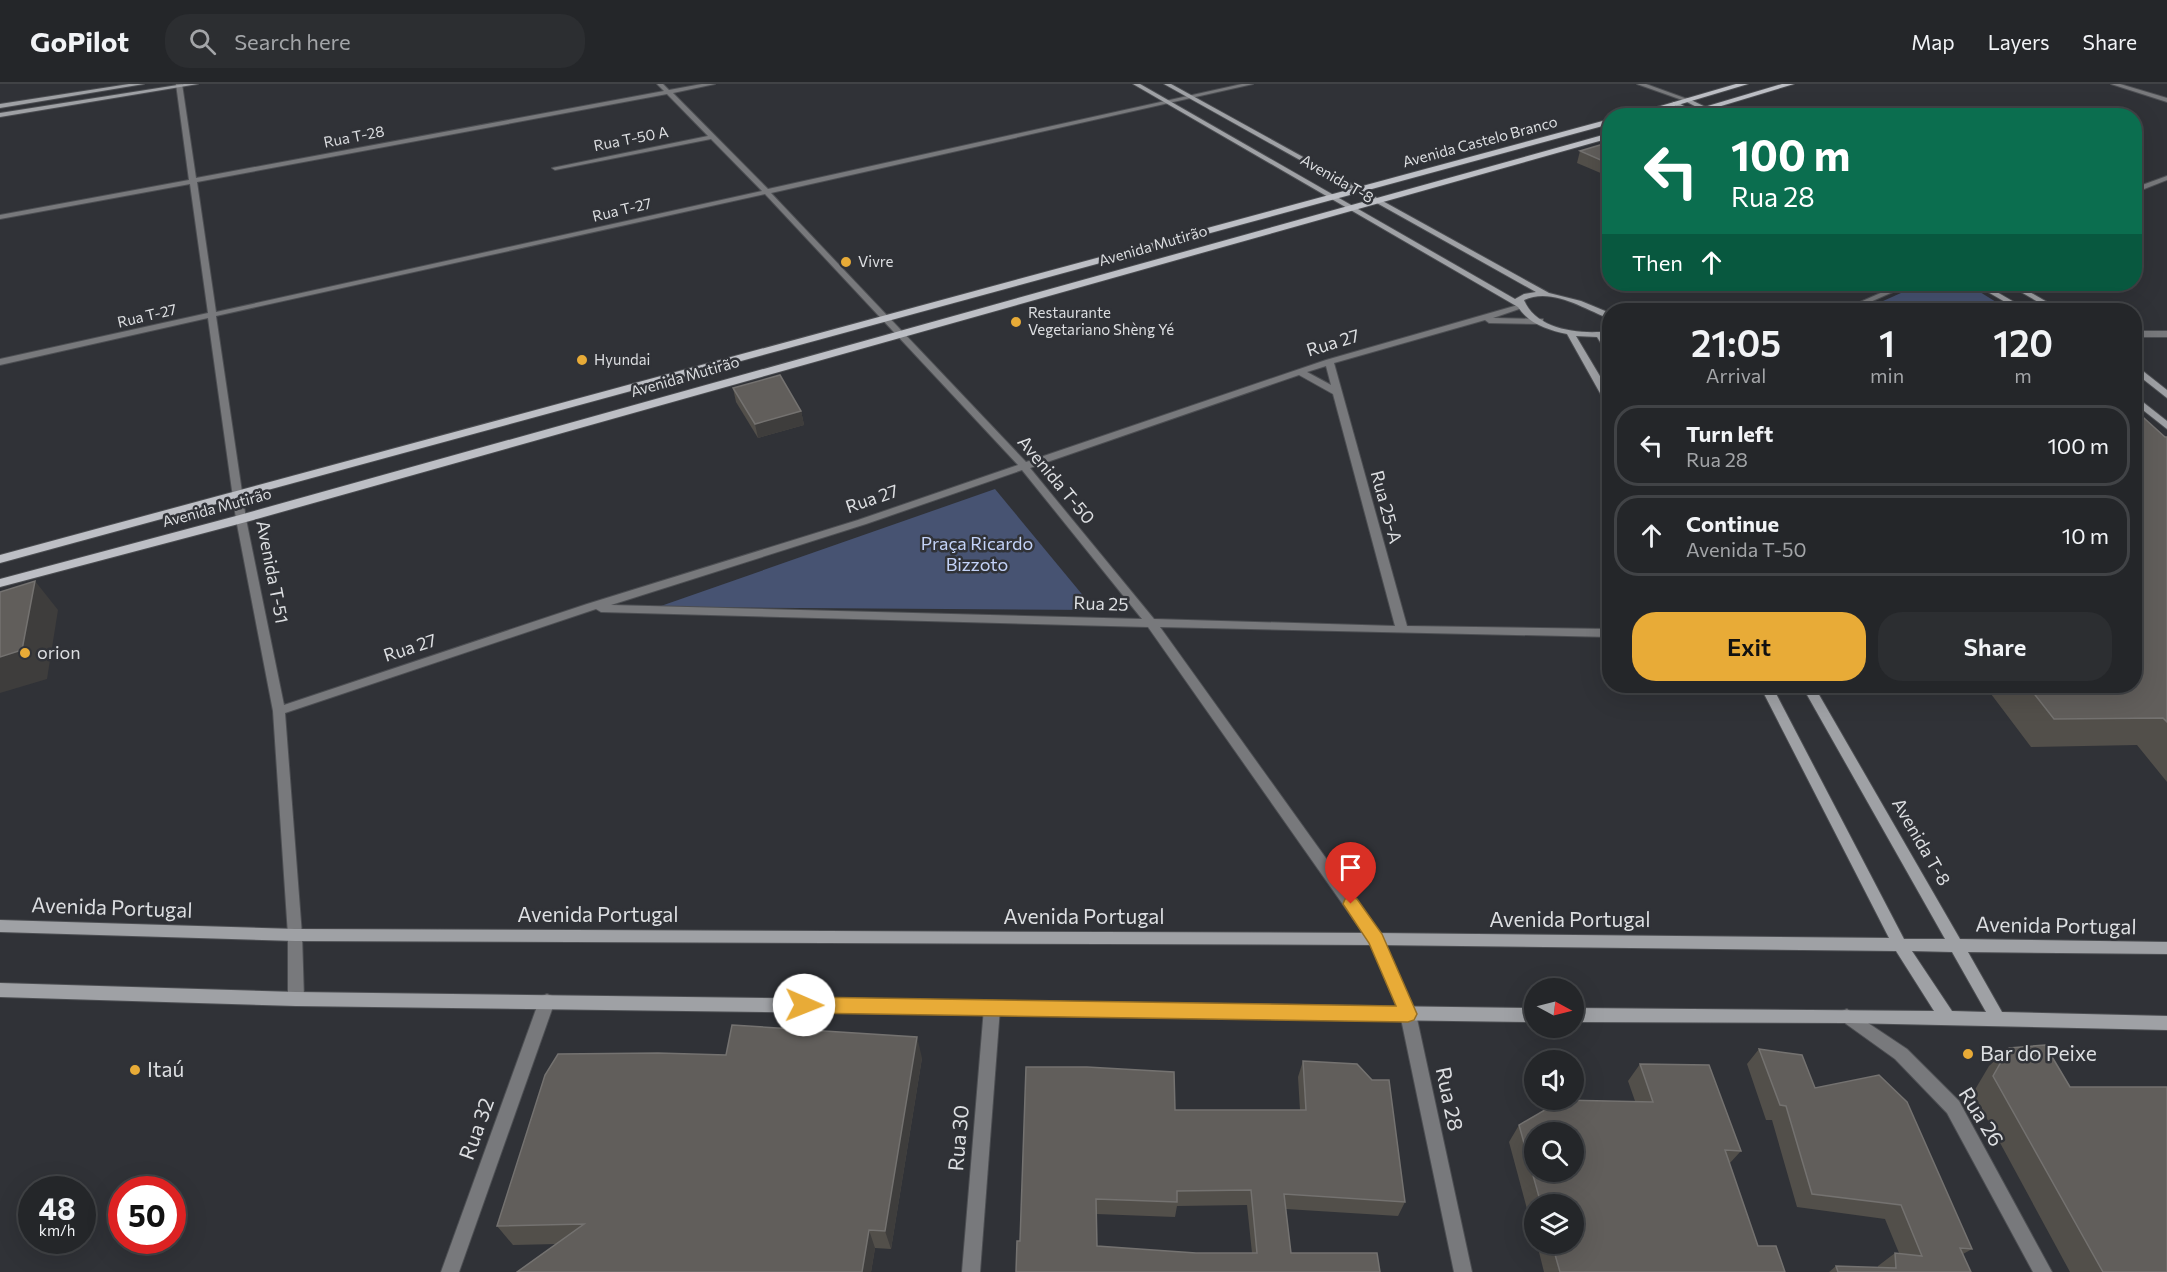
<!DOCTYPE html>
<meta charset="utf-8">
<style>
:root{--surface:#242629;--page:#2c2e31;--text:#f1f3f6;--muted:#a3a5a8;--line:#414346;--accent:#e8ab37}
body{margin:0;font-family:Commissioner,sans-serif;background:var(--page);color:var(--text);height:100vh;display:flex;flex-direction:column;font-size:22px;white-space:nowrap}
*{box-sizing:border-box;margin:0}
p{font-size:20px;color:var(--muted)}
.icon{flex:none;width:33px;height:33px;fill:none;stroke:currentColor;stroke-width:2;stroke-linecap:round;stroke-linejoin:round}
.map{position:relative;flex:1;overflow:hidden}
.sheet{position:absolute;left:1602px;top:219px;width:540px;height:390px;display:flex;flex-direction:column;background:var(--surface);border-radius:24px;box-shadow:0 6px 24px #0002,0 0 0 2px var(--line)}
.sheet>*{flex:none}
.hud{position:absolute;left:1602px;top:24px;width:540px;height:183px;border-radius:24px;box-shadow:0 6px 24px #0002,0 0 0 2px var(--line);background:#0b6e4f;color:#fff;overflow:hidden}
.needle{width:39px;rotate:97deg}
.buttons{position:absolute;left:1524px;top:894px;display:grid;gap:12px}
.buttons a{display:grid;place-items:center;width:60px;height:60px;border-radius:50%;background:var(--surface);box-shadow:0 6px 24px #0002,0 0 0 2px var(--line);font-size:30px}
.speed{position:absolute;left:18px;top:1092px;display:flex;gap:12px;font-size:30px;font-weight:700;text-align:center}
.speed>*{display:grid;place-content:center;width:78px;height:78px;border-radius:50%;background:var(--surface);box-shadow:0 6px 24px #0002,0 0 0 2px var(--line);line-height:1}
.speed small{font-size:15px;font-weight:400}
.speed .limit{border:9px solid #d22;background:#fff;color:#111}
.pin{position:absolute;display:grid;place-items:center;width:51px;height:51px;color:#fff;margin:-62px -26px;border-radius:50% 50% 50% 0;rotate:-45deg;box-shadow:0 0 6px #0007}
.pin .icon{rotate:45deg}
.me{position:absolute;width:66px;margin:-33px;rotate:91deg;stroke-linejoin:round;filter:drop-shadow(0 0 4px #0008)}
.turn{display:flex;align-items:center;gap:21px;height:126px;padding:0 30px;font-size:27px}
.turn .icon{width:78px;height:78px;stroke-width:2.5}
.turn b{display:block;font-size:42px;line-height:51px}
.then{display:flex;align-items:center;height:57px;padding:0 30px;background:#0003;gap:12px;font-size:22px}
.eta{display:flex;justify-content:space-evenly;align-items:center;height:102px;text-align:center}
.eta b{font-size:36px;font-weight:600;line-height:42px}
.cta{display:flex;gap:12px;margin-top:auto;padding:12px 30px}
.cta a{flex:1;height:69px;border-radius:24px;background:var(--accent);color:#111;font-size:24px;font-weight:600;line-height:69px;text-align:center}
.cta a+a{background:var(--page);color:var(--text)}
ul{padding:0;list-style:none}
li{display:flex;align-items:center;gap:18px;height:81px;margin:0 12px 9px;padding:0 18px;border:3px solid var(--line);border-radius:24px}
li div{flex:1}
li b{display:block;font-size:22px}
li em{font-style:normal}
header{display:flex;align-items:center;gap:36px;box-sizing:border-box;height:84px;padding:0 30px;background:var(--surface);border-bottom:2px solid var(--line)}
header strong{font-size:28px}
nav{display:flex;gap:33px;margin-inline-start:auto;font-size:21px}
.search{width:420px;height:54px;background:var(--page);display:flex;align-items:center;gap:15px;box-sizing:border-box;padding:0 21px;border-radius:24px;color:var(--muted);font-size:22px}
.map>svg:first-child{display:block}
.green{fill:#475372}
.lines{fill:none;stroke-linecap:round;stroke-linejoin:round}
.street-casing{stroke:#4c4e52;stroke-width:2}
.secondary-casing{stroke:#4c4e52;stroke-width:2}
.primary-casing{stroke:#4c4e52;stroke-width:2}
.street{fill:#78797c;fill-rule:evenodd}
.secondary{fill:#9fa1a5;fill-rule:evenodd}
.primary{fill:#bdbfc5;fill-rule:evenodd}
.wall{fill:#524f4a;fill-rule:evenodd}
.shaded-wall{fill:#3e3d3c}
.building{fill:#615e5b;stroke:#747270;stroke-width:1.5;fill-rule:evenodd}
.route{fill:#e8ab37;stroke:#976f24;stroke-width:1.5}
.poi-dot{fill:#e8ab37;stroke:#303237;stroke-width:2}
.labels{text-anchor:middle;stroke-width:5;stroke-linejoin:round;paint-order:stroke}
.far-street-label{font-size:15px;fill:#dcdee1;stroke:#303237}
.far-poi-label{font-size:15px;fill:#dcdee1;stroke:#303237;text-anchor:start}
.street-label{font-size:18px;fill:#dcdee1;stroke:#303237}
.park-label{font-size:18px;fill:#c3d2f7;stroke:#303237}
.poi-label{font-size:18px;fill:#dcdee1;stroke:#303237;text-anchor:start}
.near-street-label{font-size:21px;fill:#dcdee1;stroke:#303237}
.near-poi-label{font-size:21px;fill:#dcdee1;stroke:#303237;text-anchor:start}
</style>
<header>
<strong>GoPilot</strong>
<div class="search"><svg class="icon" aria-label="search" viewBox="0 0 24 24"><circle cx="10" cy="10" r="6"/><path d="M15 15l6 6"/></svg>Search here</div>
<nav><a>Map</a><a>Layers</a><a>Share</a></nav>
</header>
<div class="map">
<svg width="2167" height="1188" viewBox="0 0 2167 1188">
<rect width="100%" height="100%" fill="#303237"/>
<g class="green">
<polygon points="1921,200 1967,200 2009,226 1863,226"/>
<polygon points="995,405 1095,526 658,523"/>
</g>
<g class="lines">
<defs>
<g id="street">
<path d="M176,0H182L196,94L664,7L657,0H663L669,6L702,0H715L673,9L768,105L1242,0H1253L771,109L1026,378L1326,276L1518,221L1525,223L1493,234L1543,235V239L1540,240L1489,239L1485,236L1334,279L1407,542L1610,545V553L1160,543L1381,851L1416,930L1472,1188H1454L1400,930L1370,859L1148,543L601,528L596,525L285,629L302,851L304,915L301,920L296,922L291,920L288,915V851L273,627L236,435L208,234L0,281V275L208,229L190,100L0,135V131L189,96ZM667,10L708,52L552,84L555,86L711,55L762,107L216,228L197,98ZM765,110L1018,381L858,436L587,520L284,621L246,435L216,232ZM1326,282L1331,301L1307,288ZM1299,291L1333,310L1395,542L1154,535L1030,384ZM1022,386L1142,535L611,521L866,440Z"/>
<polygon points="1637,0 1646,0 1690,16 1685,17"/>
<polygon points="2111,0 2120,0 2167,14 2167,18"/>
<polygon points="2167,92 2167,96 2134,109 2134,104"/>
<polygon points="1901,200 1911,200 1852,226 1842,226"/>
<rect x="2134" y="247" width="33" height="6"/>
<polygon points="547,910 552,912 555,917 459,1188 441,1188 539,917 542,912"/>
<polygon points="992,917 997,919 1000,924 980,1188 962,1188 984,924 987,919"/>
<polygon points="1847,925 1907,965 1959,1017 2052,1188 2033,1188 1947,1029 1895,975 1842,937 1839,932 1842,927"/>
</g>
<g id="secondary">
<polygon points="129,0 144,0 0,24 0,20"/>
<polygon points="184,0 198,0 0,33 0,29"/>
<path d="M1133,0H1140L1515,215L1524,210L1536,208L1164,0H1171L1549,209L1581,217L1610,229V235C1584,225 1552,203 1524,216C1536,246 1581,251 1610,247V252H1605L1610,260V269H1607L1597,253L1576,252L1610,309V321L1605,318L1567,250C1548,246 1529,240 1518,223Z"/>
<polygon points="1687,14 1722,31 1723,32 1714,32 1685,17"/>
<polygon points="1673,18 1677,18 1701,32 1693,32 1673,20"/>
<polygon points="1974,200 1983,200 2028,226 2019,226"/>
<polygon points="2007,200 2016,200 2061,226 2052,226"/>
<polygon points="2134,280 2167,306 2167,314 2134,288"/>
<polygon points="2134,311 2167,337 2167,345 2134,319"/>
<path d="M1760,602H1772L1904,855H1945L1802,602H1814L1960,855L2167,858V870L1968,868L2002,928L2167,932V946L1847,939L1574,938V924L1934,927L1896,867L1376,861L295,857L0,848V836L295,845L1376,849L1889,854ZM1912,867L1952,868L1986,928L1952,927Z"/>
<polygon points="0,899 296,908 1534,924 1534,938 296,922 0,913"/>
</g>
<g id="primary">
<polygon points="1736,0 1748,0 1641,32 1626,32"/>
<polygon points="1782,0 1794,0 1688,32 1674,32"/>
<polygon points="1610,35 1610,40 0,479 0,471"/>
<polygon points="1610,49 1610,54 246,438 0,503 0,495 236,432"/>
</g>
</defs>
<use href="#street" class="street-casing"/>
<use href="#secondary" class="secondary-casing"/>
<use href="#primary" class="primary-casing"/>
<use href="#street" class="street"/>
<use href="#secondary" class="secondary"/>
<use href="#primary" class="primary"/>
</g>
<g class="wall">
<polygon points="1610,58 1610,93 1577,79 1580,67"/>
<polygon points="733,304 801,327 804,341 758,354 736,318"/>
<polygon points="2165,353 2167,353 2167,698 2137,661 2031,663 1985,602 2134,602"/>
<polygon points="2009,964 2070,1003 2167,1188 2070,1188 1973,1009 1989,982"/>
<polygon points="1759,965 1815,1004 1972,1165 1963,1170 1971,1188 1829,1188 1836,1182 1878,1184 1878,1182 1895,1169 1899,1169 1885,1135 1797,1123 1772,1036 1766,1036 1747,980"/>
<polygon points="922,974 891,1165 875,1164 871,1188 517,1188 557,1160 513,1161 497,1142"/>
<path d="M1303,977L1405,1118L1398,1132L1286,1125L1291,1169L1380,1188L1020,1157L1175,1026H1300L1298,993ZM1247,1121L1252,1169H1196L1097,1162L1096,1130L1175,1133L1177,1122Z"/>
<polygon points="1640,980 1741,1067 1729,1080 1758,1162 1785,1188 1544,1188 1537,1160 1574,1160 1574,1120 1534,1120 1534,1151 1509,1058 1519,1041 1635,1017 1628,997"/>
</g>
<g class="shaded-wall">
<polygon points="801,327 804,341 758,354 755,340"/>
<polygon points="35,497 58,526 47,595 0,609 0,573"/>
<polygon points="917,953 922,974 891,1165 885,1147"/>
<polygon points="869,1146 875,1164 871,1188 862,1188"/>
</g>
<g class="building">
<polygon points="1610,58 1610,80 1580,67"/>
<polygon points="780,291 801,327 755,340 733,304"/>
<polygon points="2134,325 2165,353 2167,353 2167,638 2163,634 2054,635 2028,602 2134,602"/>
<polygon points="35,497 22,566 0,573 0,508"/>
<polygon points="732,941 917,953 885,1147 869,1146 862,1188 517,1188 584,1140 497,1142 545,991 558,970 658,969 726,971"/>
<polygon points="2045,961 2070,1003 2167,1003 2167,1188 2103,1188 1993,992 2009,964"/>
<polygon points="1759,965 1802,971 1815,1004 1879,991 1907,1018 1972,1165 1960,1164 1971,1188 1838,1188 1836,1182 1896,1184 1895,1169 1922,1172 1901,1121 1812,1110 1786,1022 1780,1021"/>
<path d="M1303,977L1357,980L1372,996H1389L1405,1118L1284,1110L1291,1169H1377L1380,1188H1016L1017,1157H1020L1026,983H1087L1174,988L1175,1026H1306ZM1251,1106L1257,1169H1196L1097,1162L1096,1115L1177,1118V1107Z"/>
<path d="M1640,980L1709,981L1741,1067L1725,1066L1758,1162H1776L1785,1188H1560L1552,1160H1574V1120H1541L1519,1041L1562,1016L1653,1018ZM1534,1048H1574V1088H1534Z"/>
</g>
<polygon class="route" points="1351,813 1357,815 1382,850 1417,930 1414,936 1408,938 804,929 798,927 796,921 798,915 804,913 1396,922 1369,859 1343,820 1345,815"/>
<g class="poi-dot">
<circle cx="846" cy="178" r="6"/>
<circle cx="1016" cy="238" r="6"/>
<circle cx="582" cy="276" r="6"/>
<circle cx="25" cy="569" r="6"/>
<circle cx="1968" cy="970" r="6"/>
<circle cx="135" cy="986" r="6"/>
</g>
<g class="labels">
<g class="far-street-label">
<text transform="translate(354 53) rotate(-11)" y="5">Rua T-28</text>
<text transform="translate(631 55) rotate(-11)" y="5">Rua T-50 A</text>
<text transform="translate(1480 58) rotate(-15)" y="5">Avenida Castelo Branco</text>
<text transform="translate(1337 95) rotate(30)" y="5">Avenida T-8</text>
<text transform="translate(622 126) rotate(-13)" y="5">Rua T-27</text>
<text transform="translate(1153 162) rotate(-16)" y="5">Avenida Mutirão</text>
<text transform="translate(147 232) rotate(-13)" y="5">Rua T-27</text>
<text transform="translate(685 293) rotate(-16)" y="5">Avenida Mutirão</text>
<text transform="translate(217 424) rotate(-15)" y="5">Avenida Mutirão</text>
</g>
<g class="far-poi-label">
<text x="858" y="183">Vivre</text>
<text x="1028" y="234">Restaurante<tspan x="1028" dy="17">Vegetariano Shèng Yé</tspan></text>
<text x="594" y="281">Hyundai</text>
</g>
<g class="street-label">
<text transform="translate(1333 259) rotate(-17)" y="6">Rua 27</text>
<text transform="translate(1056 396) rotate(50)" y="6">Avenida T-50</text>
<text transform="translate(872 415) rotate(-19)" y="6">Rua 27</text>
<text transform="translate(1386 423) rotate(75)" y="6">Rua 25-A</text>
<text transform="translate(272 488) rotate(79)" y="6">Avenida T-51</text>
<text transform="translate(1101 520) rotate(2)" y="6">Rua 25</text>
<text transform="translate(410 564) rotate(-18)" y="6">Rua 27</text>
<text transform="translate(1921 758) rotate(60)" y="6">Avenida T-8</text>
</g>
<g class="park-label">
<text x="977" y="466">Praça Ricardo<tspan x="977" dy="21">Bizzoto</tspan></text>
</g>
<g class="poi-label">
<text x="37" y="575">orion</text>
</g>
<g class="near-street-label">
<text transform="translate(112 824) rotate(2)" y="7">Avenida Portugal</text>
<text x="598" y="838">Avenida Portugal</text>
<text x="1084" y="840">Avenida Portugal</text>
<text x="1570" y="843">Avenida Portugal</text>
<text transform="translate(2056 842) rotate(1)" y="7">Avenida Portugal</text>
<text transform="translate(1449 1015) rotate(78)" y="7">Rua 28</text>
<text transform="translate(1981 1033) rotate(58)" y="7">Rua 26</text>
<text transform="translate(477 1045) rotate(-70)" y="7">Rua 32</text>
<text transform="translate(959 1054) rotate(-85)" y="7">Rua 30</text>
</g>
<g class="near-poi-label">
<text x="1980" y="977">Bar do Peixe</text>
<text x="147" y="993">Itaú</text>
</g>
</g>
</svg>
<div class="buttons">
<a><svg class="needle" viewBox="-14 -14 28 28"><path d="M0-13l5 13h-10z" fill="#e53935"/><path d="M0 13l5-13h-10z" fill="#a3a5a8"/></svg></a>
<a><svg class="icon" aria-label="sound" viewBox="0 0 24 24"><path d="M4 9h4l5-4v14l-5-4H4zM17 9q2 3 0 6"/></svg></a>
<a><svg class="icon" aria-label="search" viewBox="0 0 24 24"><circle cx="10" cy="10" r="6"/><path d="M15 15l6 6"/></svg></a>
<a><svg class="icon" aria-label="layers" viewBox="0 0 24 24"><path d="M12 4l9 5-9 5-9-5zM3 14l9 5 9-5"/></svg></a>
</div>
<div class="speed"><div>48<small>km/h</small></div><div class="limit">50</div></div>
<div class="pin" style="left:1351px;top:820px;background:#d93025"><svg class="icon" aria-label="arrive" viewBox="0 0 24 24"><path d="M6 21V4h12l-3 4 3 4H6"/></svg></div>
<svg class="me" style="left:804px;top:921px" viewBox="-20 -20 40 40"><circle r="19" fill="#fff"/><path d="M0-13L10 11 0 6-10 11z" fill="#e8ab37"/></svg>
<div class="hud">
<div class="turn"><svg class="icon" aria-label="left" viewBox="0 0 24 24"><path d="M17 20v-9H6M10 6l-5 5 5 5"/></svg><div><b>100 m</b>Rua 28</div></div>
<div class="then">Then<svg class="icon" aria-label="ahead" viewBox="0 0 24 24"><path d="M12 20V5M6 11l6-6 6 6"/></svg></div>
</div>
<section class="sheet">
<div class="eta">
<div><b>21:05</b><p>Arrival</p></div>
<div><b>1</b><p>min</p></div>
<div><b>120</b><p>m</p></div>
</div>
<ul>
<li><svg class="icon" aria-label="left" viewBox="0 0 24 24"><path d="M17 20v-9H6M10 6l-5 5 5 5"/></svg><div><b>Turn left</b><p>Rua 28</p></div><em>100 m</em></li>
<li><svg class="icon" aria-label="ahead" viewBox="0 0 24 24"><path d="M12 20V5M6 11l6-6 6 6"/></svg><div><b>Continue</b><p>Avenida T-50</p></div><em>10 m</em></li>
</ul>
<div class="cta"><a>Exit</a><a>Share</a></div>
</section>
</div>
